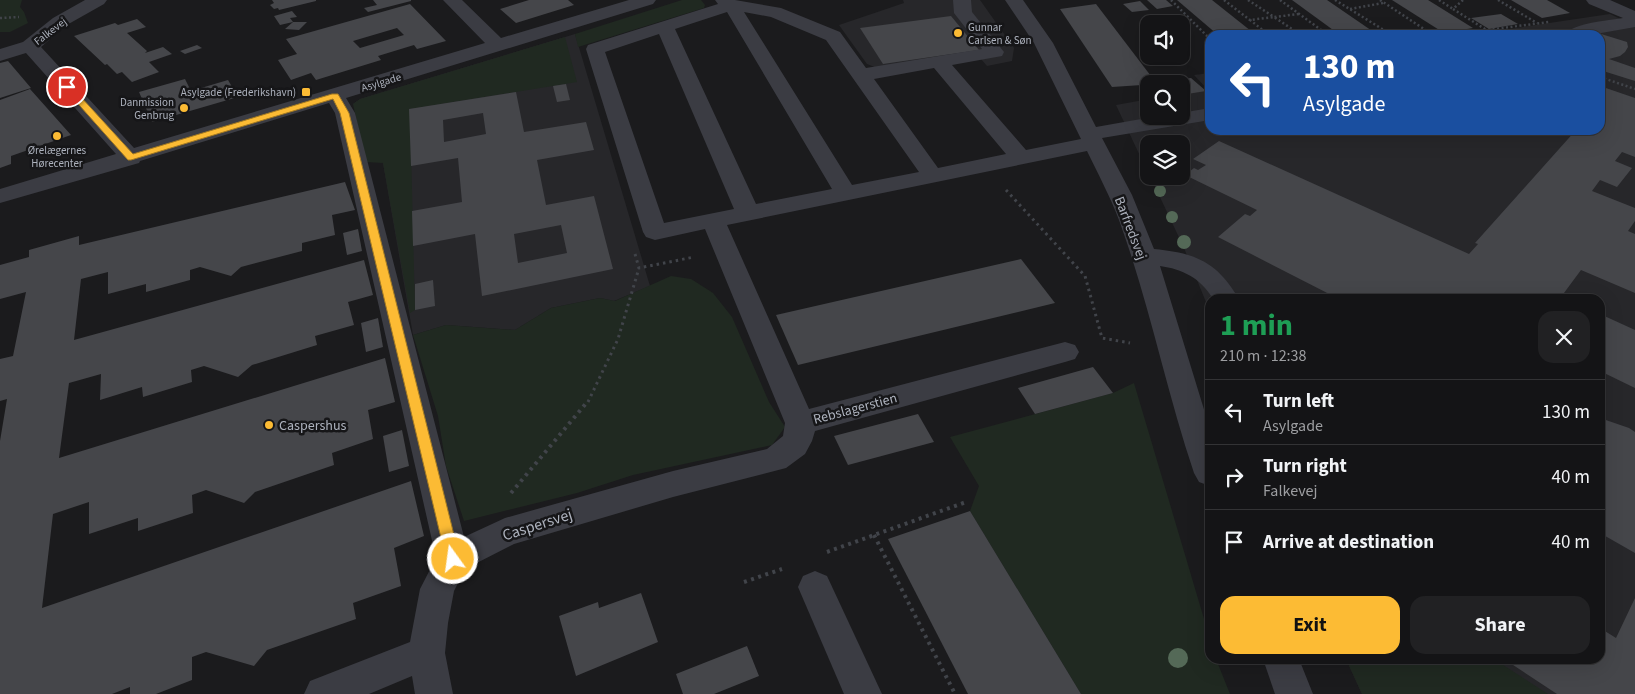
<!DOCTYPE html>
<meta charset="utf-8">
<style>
:root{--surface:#141416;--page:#212123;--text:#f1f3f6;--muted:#9d9ea1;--line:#333335;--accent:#fcbb34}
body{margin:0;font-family:"Source Sans 3",sans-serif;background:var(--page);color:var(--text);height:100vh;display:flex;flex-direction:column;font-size:19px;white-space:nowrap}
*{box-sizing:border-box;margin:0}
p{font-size:16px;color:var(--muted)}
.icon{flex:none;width:28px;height:28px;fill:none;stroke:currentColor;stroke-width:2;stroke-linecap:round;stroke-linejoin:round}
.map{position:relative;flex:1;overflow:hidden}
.details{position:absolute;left:1205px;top:294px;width:400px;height:370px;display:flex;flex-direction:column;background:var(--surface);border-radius:15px;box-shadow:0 5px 20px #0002,0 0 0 1px var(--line)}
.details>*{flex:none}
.guide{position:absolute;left:1205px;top:30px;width:400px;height:105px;border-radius:15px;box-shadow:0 5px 20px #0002,0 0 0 1px var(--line);background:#1a4fa0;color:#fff;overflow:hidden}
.tools{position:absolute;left:1140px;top:15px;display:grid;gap:10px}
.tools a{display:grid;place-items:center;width:50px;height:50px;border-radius:10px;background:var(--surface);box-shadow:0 5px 20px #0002,0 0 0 1px var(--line);font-size:25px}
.pin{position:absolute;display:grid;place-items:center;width:42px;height:42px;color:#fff;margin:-21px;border:2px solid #fff;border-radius:50%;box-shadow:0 1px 5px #0007}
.me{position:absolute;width:55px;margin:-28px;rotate:346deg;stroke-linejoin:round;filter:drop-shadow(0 0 4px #0008)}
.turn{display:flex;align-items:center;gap:18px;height:105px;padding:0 15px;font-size:22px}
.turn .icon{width:65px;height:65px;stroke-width:2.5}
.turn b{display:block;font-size:35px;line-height:42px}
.round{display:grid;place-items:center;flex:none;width:52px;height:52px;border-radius:15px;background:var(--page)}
.summary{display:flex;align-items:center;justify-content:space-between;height:85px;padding:0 15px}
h1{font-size:30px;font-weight:700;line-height:38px;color:#1e9e55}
.primary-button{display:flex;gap:10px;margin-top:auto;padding:10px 15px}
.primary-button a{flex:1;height:58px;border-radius:15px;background:var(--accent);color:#111;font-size:20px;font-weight:700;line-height:58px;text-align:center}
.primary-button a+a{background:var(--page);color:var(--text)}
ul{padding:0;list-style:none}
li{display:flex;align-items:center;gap:15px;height:65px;padding:0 15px;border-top:1px solid var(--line)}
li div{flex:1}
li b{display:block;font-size:19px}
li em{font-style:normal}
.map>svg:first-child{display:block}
.built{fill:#27272a}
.green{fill:#202921}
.building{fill:#45464a;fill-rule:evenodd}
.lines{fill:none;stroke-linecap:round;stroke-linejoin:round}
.path-far2{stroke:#41444a;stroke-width:2.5;stroke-dasharray:2 2.5;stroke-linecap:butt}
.path-far1{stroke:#41444a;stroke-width:3;stroke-dasharray:2.5 4;stroke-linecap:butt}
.path{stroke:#41444a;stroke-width:4;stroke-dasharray:3 4.5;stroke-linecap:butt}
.minor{fill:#3b3c43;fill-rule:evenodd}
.tree{fill:#546957}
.route{fill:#fcbb34;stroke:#a47a22}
.poi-dot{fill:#fcbb34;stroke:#161618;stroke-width:2}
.labels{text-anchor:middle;stroke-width:5;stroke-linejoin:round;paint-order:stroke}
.far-poi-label{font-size:11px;fill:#adb2bd;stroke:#161618;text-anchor:end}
.far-street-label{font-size:11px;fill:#adb2bd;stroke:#161618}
.street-label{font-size:14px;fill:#adb2bd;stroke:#161618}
.poi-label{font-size:14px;fill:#adb2bd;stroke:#161618;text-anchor:start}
.near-street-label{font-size:16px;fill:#adb2bd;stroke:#161618}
</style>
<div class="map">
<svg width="1635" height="694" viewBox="0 0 1635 694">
<rect width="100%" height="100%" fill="#1b1b1d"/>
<g class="built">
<polygon points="903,0 980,0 1014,48 1012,61 987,66 976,53 877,68 867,64 839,25 904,3"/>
<polygon points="1610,14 1635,26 1635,694 1362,694 1346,659 1600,659 1600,299 1210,299 1210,312 1184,248 1150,176 1181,176 1181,144 1149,144 1149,175 1116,105 1149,99 1149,116 1181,116 1181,94 1208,90 1194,75 1210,73 1210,130 1600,130 1600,35 1469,35"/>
<polygon points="575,34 650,286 614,301 600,298 551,308 515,330 446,325 413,335 383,163 353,104 360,99"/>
</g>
<g class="green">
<polygon points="0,0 22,0 20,7 24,12 28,23 10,32 0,32"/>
<polygon points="682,0 701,0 705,5 704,8 578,47 575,34"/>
<polygon points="565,37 577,82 410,109 415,310 410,313 383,163 366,162 353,104 360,99"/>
<polygon points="671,276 691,279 713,293 732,317 769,402 785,427 772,445 633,475 577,493 464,521 446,466 438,416 413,335 446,325 515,330 551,308 600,298 615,301"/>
<polygon points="1134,383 1210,639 1210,659 1216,659 1230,694 1081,694 970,511 979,486 950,437 1113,393"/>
<polygon points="1346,659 1494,659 1548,694 1362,694"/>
</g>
<g class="building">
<polygon points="272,0 316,0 316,1 279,10 278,8 274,9 270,5 274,3"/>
<polygon points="373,0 411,0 411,1 368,12 364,8 377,5"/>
<polygon points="529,0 568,0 574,5 516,23 500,9"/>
<polygon points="1147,0 1166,0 1173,6 1157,9"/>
<polygon points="1177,0 1212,0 1256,35 1218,35"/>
<polygon points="1292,0 1327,0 1378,35 1340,35"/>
<polygon points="1392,0 1428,0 1473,28 1444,33"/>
<polygon points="1511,0 1547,0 1570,13 1542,18"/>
<polygon points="1140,1 1149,10 1132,12 1123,4"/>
<path d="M410,4L446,41L417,49L414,45L378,56L381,60L316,80L311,73L291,80L278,60L297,54L286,39ZM397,28L404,35L360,48L353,41Z"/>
<polygon points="1096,4 1157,84 1112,87 1060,9"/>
<polygon points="292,11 297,17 290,18 293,22 307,22 299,30 285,29 293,22 280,25 274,16"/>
<polygon points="1501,14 1518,24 1489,29 1471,18"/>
<polygon points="951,16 979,50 883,64 860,28"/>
<polygon points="137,19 146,27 127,33 147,51 145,53 163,47 172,54 149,62 159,72 132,82 122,72 117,74 107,64 105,65 74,36 115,23 118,25"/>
<polygon points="1598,33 1627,42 1628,47 1625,52 1620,56 1609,59 1635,68 1635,81 1600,70 1600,35 1592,35"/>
<polygon points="197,45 202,48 185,54 180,51"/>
<polygon points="8,61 31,88 0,98 0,63"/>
<polygon points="1191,78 1206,91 1181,95 1181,84 1170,84 1167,81"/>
<polygon points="185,79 191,91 228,80 238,97 152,122 139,92"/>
<polygon points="566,84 570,100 557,102 553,86"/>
<polygon points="1600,86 1635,98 1635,157 1622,152 1615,161 1632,168 1617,187 1600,180 1592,191 1635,208 1635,221 1628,231 1635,234 1635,293 1581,270 1561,297 1566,299 1339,299 1218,237 1245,214 1250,216 1257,210 1185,175 1194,168 1198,170 1206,165 1193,159 1219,141 1469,254 1478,244 1475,243 1576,130 1600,130"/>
<polygon points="30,89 71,135 11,156 11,164 0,168 0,100"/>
<path d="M516,92L524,132L586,122L594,150L537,160L546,205L594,196L613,269L482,296L475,234L413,246L412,211L462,202L458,158L411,166L409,109ZM483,113L486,134L444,142L443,120ZM561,225L567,253L518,263L514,234Z"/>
<polygon points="345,182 355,210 332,215 335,235 302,243 302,251 241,267 231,276 200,267 190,270 190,280 146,292 146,284 108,294 108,272 81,279 74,340 364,260 373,295 348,302 354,325 315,336 317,345 252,365 238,377 204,366 191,370 192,382 143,397 142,387 100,400 101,374 69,383 59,458 385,358 395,402 368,410 373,439 332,453 334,465 255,492 244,503 206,490 192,495 193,513 138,531 138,518 89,534 89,502 53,514 42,608 411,481 424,536 394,548 401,586 353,603 356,619 267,650 254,666 206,652 192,657 192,680 156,694 130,694 130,687 112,694 0,694 0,441 7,399 0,401 0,359 13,356 26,292 0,299 0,265 29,257 29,250 79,236 79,245"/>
<polygon points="358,229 362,251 347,255 343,233"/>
<polygon points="1021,259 1055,303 798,365 776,315"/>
<polygon points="433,280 435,306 415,310 415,284"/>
<polygon points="1600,314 1635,330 1635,388 1600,371"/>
<polygon points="378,318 383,347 366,352 361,323"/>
<polygon points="1093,367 1113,393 1035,414 1018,388"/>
<polygon points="918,414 934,442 848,465 834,436"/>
<polygon points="1600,418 1629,428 1635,432 1635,553 1600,533"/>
<polygon points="402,430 409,466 389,472 383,436"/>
<polygon points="970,511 1081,694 968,694 888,539"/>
<polygon points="641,593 658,642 576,676 559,616 598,602 599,608"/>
<polygon points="1635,598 1635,694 1557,694 1504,659 1600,659 1600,628 1616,638"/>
<polygon points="747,646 759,676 714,694 683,694 676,674"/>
</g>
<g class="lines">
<g class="path-far2">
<polyline points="1171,0 1210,39"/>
<polyline points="1224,0 1250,20"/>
<polyline points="1248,0 1274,17 1299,14"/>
<polyline points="1280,0 1328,35"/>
<polyline points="1335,0 1392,35"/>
<polyline points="1380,0 1433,35"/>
<polyline points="1439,0 1453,9"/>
<polyline points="1463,0 1453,9 1488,31 1491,35"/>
<polyline points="1498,0 1537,23"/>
<polyline points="1350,9 1383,3"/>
<polyline points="0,18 19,17"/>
<polyline points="1269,35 1250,20 1274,17 1301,35"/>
<polyline points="1448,35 1549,22"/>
<polyline points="1600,77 1635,89"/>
</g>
<g class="path-far1">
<polyline points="1006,190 1085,276 1102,338 1130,343"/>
<polyline points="635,254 639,268 694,257"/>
<polyline points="588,402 618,339 639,268"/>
</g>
<g class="path">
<polyline points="511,493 588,401"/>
<polyline points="874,535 955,694"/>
<polyline points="827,552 966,502"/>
<polyline points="744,582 782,569"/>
</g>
<g class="minor">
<path d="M85,0H107L104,4L65,26L41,47L134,148L485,43L443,0H462L501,38L629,0H656L653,4L346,98L355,113L464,537L505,518L673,471L767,449L783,436L785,423L705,229L655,240L646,237L643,232L586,49L588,45L718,4L715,0H735L781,8L840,32L866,68L982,49L954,13L953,0H971L972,12L1004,52L1002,56L952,65L1026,150L1081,139L1034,43L1005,0H1023L1053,43L1096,127L1158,116H1181V113L1210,108V120L1102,138L1132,195L1154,249C1196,253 1217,262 1239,299H1213C1201,278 1182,269 1160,266L1210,429V486L1199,482L1194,473C1166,390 1149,302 1119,220C1110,196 1098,174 1087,151L727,225L809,409L1065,342L1075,345L1079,352L1075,359L1065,362L815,431L812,441L805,454L786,468L673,497L514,544L465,569L454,591L448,623L445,653L453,694H415L412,676L369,694H304L310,681L410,642L420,589L436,558L335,113L329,103L140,161L139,163L0,203V189L116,154L26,53L0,61V49L23,42L53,18ZM727,12L832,189L756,204L675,29ZM744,12L771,17L826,40L919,172L852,185ZM659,34L734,209L664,223L605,52ZM934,68L1006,154L938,168L874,79Z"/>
<path d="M1586,0H1610L1635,11V27L1590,35H1565C1574,22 1608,21 1623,18L1589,4Z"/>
<polygon points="815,571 827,576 882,694 844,694 798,587 803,576"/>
<polygon points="1263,659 1299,659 1313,694 1275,694"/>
</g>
</g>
<g class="tree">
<circle cx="1160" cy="191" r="6"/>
<circle cx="1172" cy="217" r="6"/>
<circle cx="1184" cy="242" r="7"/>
<circle cx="1178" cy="658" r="10"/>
</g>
<polygon class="route" points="64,85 70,85 133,154 332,94 338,94 349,113 460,559 458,564 453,565 448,564 446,559 340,113 333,99 131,160 128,160 64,88"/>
<g class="poi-dot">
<circle cx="958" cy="33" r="5"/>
<rect x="301" y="87" width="10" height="10" rx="2.5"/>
<circle cx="184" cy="108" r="5"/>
<circle cx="57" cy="136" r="5"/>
<circle cx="269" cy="425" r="5"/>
</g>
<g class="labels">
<g class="far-poi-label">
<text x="968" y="31" text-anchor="start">Gunnar<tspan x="968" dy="13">Carlsen &amp; Søn</tspan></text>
<text x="296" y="96">Asylgade (Frederikshavn)</text>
<text x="174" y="106">Danmission<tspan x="174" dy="13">Genbrug</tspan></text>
<text x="57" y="154" text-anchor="middle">Ørelægernes<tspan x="57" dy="13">Hørecenter</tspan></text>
</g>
<g class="far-street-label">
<text transform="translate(50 31) rotate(-37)" y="4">Falkevej</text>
<text transform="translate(381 82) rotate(-17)" y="4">Asylgade</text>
</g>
<g class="street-label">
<text transform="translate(1131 228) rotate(69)" y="5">Barfredsvej</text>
<text transform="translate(855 408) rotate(-15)" y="5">Rebslagerstien</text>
</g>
<g class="poi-label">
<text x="279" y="430">Caspershus</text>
</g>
<g class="near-street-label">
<text transform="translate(537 524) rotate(-18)" y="6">Caspersvej</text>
</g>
</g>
</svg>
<div class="tools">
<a><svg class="icon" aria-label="sound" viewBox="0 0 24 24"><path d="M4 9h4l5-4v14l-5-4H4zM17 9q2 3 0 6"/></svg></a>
<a><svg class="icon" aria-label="search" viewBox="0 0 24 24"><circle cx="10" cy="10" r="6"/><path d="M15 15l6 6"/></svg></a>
<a><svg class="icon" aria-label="layers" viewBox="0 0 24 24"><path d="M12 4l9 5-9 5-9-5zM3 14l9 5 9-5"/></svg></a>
</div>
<div class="pin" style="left:67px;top:87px;background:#d93025"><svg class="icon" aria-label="arrive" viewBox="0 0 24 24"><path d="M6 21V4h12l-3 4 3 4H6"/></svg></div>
<svg class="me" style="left:453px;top:559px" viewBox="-20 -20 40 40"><circle r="17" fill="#fcbb34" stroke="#fff" stroke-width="3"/><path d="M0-11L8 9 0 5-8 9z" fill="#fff"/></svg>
<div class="guide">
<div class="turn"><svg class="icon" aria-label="left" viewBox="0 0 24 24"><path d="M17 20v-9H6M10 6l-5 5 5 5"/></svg><div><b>130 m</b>Asylgade</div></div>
</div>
<section class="details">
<div class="summary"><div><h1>1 min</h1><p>210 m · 12:38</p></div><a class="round"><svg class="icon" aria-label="close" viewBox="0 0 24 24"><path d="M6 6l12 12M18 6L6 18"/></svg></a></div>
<ul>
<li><svg class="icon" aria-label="left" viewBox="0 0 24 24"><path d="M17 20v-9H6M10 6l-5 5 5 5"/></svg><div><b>Turn left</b><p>Asylgade</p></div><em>130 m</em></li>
<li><svg class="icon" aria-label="right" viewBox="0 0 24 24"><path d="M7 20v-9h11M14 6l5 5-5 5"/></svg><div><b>Turn right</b><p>Falkevej</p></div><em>40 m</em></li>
<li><svg class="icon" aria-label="arrive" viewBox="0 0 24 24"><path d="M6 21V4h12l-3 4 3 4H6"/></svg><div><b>Arrive at destination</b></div><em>40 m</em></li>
</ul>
<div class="primary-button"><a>Exit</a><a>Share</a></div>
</section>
</div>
